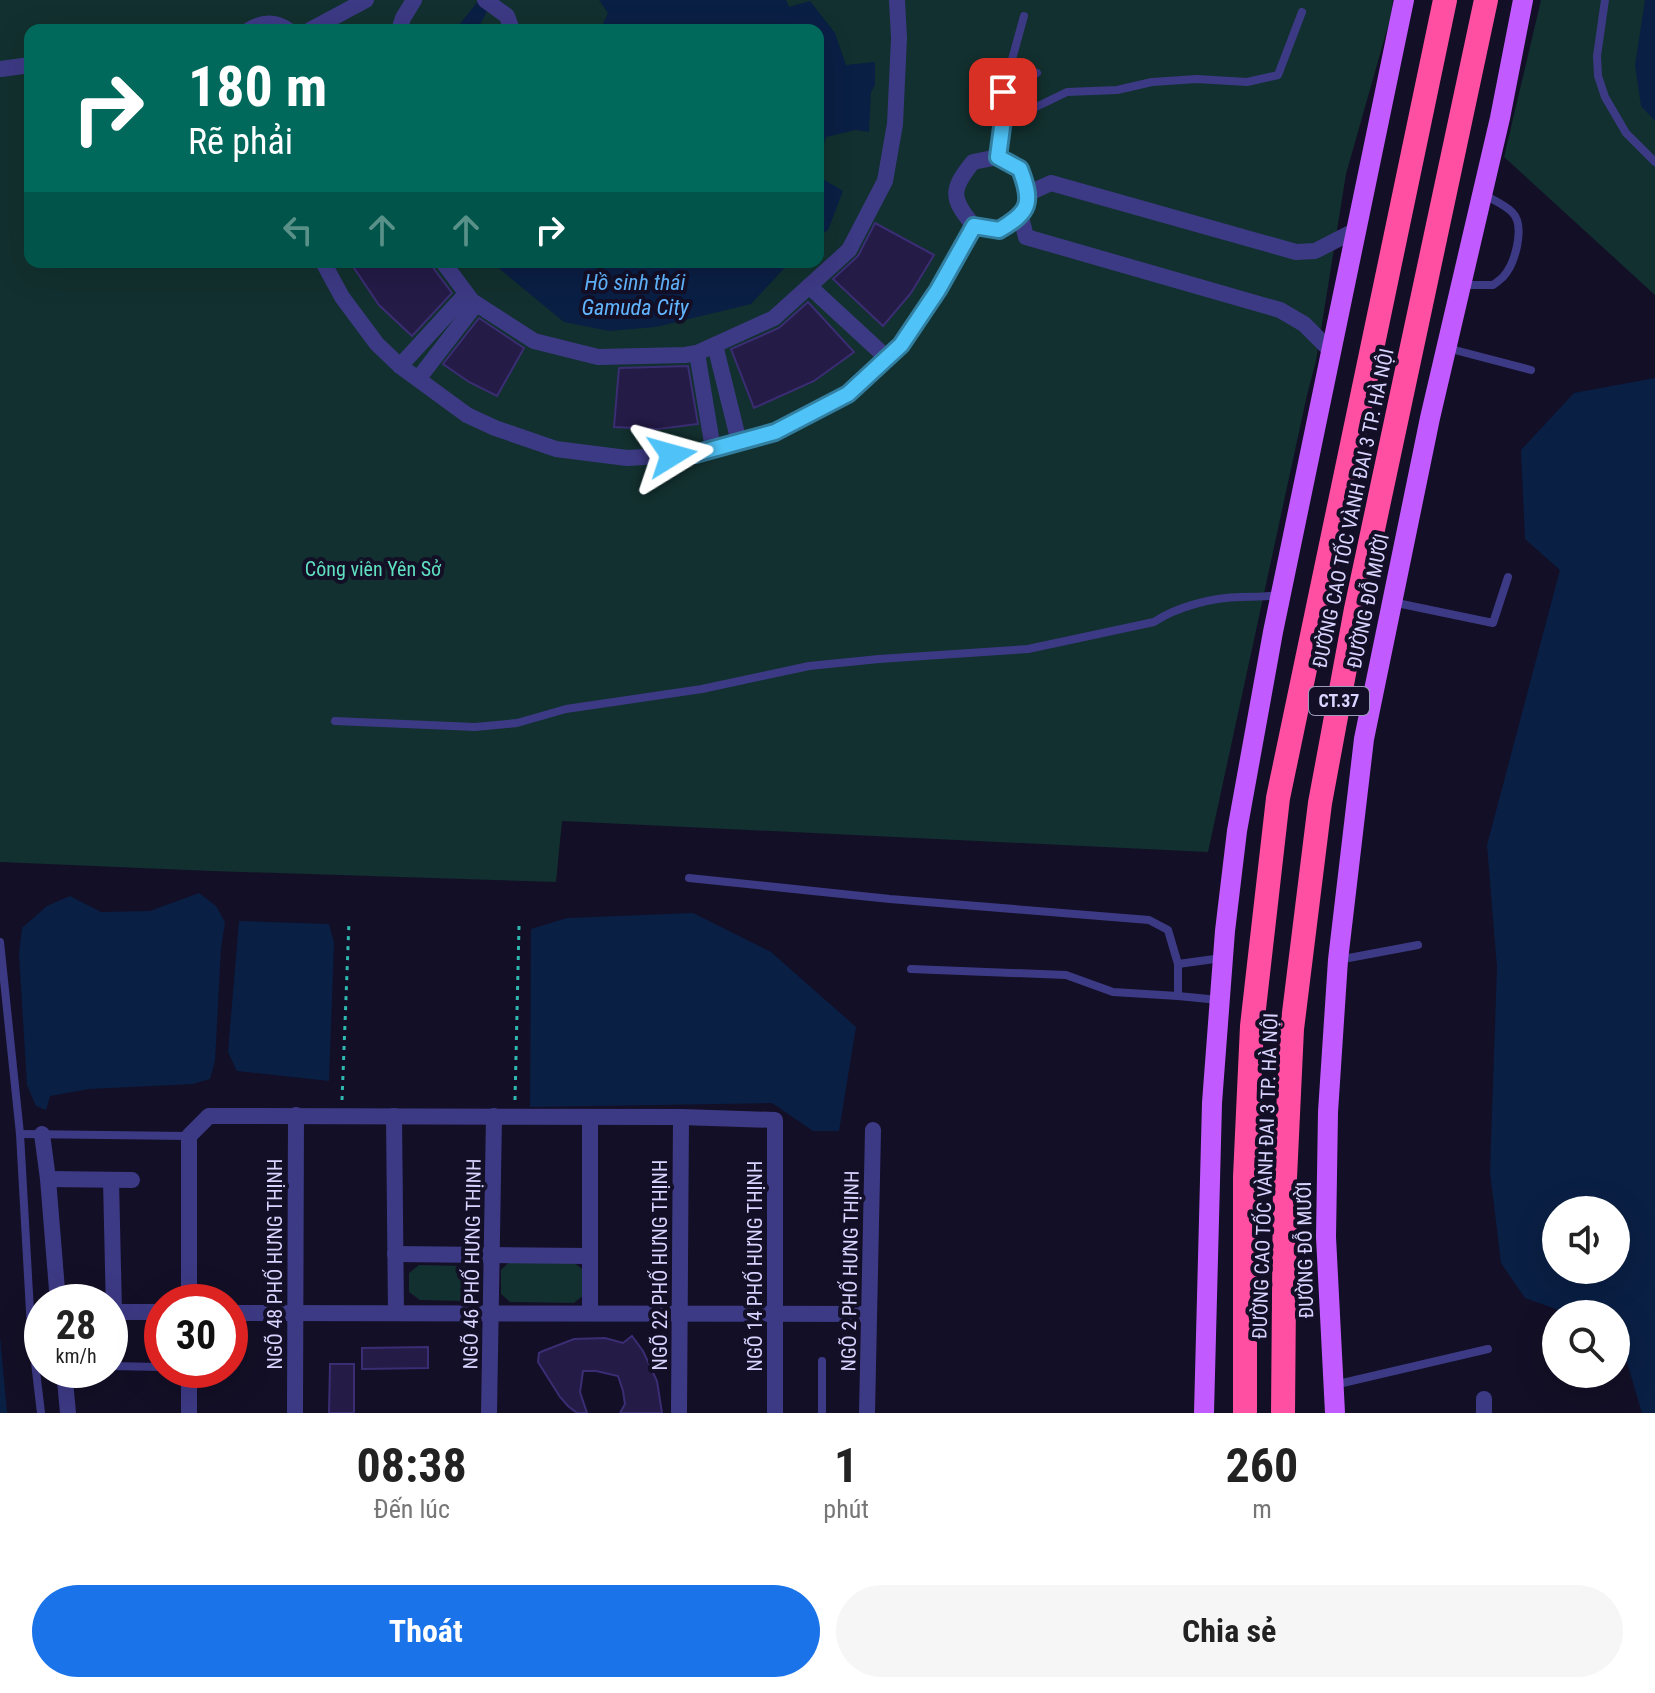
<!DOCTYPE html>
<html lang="vi">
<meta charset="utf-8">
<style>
:root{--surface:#fff;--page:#f6f6f6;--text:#222;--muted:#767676;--accent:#1a73e8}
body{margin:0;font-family:"Roboto Condensed",sans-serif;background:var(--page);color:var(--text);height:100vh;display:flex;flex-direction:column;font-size:30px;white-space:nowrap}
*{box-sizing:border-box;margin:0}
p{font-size:26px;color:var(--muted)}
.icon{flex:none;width:44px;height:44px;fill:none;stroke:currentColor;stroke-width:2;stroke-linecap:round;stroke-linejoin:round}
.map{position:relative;height:1413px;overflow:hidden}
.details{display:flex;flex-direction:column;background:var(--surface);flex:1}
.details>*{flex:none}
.hud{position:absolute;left:24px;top:24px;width:800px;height:244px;border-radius:16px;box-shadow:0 8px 32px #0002;background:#00695c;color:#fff;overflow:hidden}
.fabs{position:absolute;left:1542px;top:1196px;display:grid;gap:16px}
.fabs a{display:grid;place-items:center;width:88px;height:88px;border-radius:50%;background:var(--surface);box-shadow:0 8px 32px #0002;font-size:40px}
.speed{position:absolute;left:24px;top:1284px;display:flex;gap:16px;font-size:40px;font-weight:700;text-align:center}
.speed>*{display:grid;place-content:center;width:104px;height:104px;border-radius:50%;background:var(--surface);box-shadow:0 8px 32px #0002;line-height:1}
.speed small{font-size:20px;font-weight:400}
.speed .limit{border:12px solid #d22;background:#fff;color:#111}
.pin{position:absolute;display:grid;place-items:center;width:68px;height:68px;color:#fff;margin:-34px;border-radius:16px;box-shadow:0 4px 12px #0006}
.me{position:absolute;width:88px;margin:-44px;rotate:82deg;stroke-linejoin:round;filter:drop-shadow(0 0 6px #0008)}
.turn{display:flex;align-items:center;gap:28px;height:168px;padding:0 32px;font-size:36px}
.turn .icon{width:104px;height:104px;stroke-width:2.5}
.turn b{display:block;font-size:56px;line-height:68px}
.lanes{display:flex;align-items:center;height:76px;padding:0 32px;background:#0003;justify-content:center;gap:40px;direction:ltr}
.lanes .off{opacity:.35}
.eta{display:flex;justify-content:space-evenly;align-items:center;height:136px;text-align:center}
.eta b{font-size:48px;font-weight:700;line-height:56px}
.primary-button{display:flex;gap:16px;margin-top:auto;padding:16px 32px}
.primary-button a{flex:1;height:92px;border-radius:48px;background:var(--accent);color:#fff;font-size:32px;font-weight:700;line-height:92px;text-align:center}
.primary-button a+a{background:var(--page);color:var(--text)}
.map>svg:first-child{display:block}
.green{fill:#12302f;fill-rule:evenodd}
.water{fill:#0a1f44;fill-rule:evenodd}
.building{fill:#241b47;stroke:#3b2d73;stroke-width:2}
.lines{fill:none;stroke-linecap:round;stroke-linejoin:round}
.path{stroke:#2fb8b0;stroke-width:3;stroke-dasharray:4 6;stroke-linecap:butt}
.service{stroke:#3d3a85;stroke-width:8}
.minor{stroke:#3d3a85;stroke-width:16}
.primary{stroke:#c25bff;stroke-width:20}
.motorway{stroke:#ff4fa3;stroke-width:24}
.route-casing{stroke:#337fa1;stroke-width:20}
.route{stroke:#4fc3f7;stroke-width:14}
.labels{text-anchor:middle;stroke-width:8;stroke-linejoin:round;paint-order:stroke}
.shield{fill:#130f26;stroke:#9e99be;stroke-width:2}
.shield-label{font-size:18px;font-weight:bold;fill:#d9d4ff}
.street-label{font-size:20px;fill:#d9d4ff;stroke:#130f26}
.park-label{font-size:20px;fill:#5fe0c0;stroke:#130f26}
.water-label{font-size:22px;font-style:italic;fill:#62b6ff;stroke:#130f26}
</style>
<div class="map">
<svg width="1655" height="1413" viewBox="0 0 1655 1413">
<rect width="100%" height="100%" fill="#130f26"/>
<g class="green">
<path d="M0,0H1393L1390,19L1346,174L1316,361L1307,395L1208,852L562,821L556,882L212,871L0,862ZM30,30H818V262H30Z"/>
<polygon points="1541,0 1655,0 1655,295 1504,157"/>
<polygon points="510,1261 573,1262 585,1271 585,1294 574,1303 510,1302 501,1294 501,1270"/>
<polygon points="419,1265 465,1266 475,1274 474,1293 463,1301 420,1300 409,1292 409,1273"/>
</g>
<g class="water">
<polygon points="479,0 493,0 477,30 455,30"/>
<polygon points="599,0 786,0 789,7 810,1 835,33 846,65 875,62 875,85 871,92 869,132 855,130 826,137 818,166 818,30 574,30 602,26 608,13"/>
<polygon points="1645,0 1655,0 1655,121 1641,106 1635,65"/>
<polygon points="818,176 843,191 828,230 818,237"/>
<polygon points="491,262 790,262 751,304 656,327 609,331 564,322"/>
<path d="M1655,378V1413H1642L1625,1356L1616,1348V1314H1569L1525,1298L1501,1263L1490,1172L1497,967L1487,845L1560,570L1525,539L1521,450L1574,393ZM1616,1210V1270H1556V1210Z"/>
<polygon points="199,893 216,906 225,922 221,949 215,1061 210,1079 193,1084 89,1089 50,1096 46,1110 36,1106 27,1085 19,954 22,928 47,906 70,896 101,912 150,911"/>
<polygon points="693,913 771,952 856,1027 839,1131 813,1131 772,1103 530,1107 531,929 567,918"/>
<polygon points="239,921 329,924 334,943 329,1081 237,1071 228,1052"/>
<polygon points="0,1336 7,1413 0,1413"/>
</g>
<g class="building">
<polygon points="875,223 934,255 911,293 883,326 833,279 858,256"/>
<polygon points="350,262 432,262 434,269 452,293 412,336 379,305"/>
<polygon points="808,302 854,352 814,381 754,408 731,349 779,328"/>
<polygon points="479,318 524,348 497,396 469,382 443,364"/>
<polygon points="688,366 698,424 658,429 614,427 619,368"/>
<polygon points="632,1336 643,1351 657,1381 662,1413 620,1413 625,1404 623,1391 618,1376 596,1371 583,1371 580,1392 587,1413 577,1413 568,1406 560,1397 538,1362 539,1353 543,1351 574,1339 605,1338 623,1343"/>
<polygon points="428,1347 428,1368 362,1369 362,1348"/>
<polygon points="330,1364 354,1364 354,1413 329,1413"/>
</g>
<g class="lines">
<g class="path">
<polyline points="342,1100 349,921"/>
<polyline points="515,1100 519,926"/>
</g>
<g class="service">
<polyline points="1605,0 1597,56 1598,76 1605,97 1626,133 1655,162"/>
<polyline points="1003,92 1024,16"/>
<polyline points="1002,127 1036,107 1067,92 1117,90 1152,82 1197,79 1247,82 1278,75 1302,12"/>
<polyline points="998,157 1002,127 1003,92 1012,89 1037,73"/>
<path d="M1462,285H1493C1497,282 1500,280 1503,277C1515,264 1526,226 1512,212C1505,205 1493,200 1485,195"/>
<polyline points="1447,348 1531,370"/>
<polyline points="1392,602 1493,623 1508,577"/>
<path d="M335,721L475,727L517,723L566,709L702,689L809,666L879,659L1028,649L1154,622C1176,607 1214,597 1241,597C1254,597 1266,597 1279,595"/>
<polyline points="689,878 890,899 1149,920 1168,930 1178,964 1178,996"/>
<polyline points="0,942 20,1134 31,1329 41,1413"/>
<polyline points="1338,960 1418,945"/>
<polyline points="1178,964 1222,958"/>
<polyline points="911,969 1066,975 1113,992 1178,996 1219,1000"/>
<polyline points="20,1134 189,1136"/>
<polyline points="110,1366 162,1367"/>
<polyline points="1334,1385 1488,1349"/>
<polyline points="822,1413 822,1361"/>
</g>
<g class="minor">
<polyline points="485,0 507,16 512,30"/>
<path d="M249,30C262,22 275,21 288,30"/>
<polyline points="310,30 366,0"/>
<polyline points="399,30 403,18 414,0"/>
<polyline points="1,69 30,65"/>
<path d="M998,157L1020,169L1029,193L1021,217L999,230L974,226C951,199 950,190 973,162Z"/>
<polyline points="1029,193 1051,183 1296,252 1315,251 1356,230"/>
<polyline points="1021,217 1026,237 1280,310 1304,324 1331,351"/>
<polyline points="323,262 342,297 377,344 400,366 467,415 495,428 556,449 627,458 695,454 775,432 848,394 901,345 938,290 974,226"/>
<polyline points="443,262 472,301 534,341 598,357 685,355 697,353 774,318 849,250 885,181 895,124 899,38 897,0"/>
<polyline points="809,286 887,358"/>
<polyline points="715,345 739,442"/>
<polyline points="697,353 713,449"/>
<polyline points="400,366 466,294"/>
<polyline points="418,379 476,304"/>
<polyline points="394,1116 396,1313"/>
<polyline points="590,1117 590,1313"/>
<polyline points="42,1134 48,1179 58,1302"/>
<polyline points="48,1179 132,1180"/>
<polyline points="111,1180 114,1312"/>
<polyline points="395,1254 590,1256"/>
<polyline points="189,1302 189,1136 209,1116 681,1117 775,1120 775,1413"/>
<polyline points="110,1312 162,1312"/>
<polyline points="230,1313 869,1314"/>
<polyline points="64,1370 68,1413"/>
<polyline points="189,1370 189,1413"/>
<polyline points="295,1413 296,1115"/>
<polyline points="489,1413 494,1116"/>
<polyline points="679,1413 681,1117"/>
<polyline points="867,1413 873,1130"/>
<polyline points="1484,1413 1484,1399"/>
</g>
<g class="primary">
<polyline points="1204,1413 1212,1103 1225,931 1237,831 1273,632 1404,0"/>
<polyline points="1335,1413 1326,1237 1328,1112 1338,960 1364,739 1430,418 1500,118 1523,0"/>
</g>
<g class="motorway">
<polyline points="1245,1413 1245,1177 1252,1026 1278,798 1445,0"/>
<polyline points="1283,1413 1285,1178 1292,1029 1320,803 1356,609 1486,0"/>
</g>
</g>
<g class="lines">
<defs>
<path id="route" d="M672,455L695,454L775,432L848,394L901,345L938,290L974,226L999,230C1030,212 1033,203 1020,169L998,157L1002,127L1003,92"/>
</defs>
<use href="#route" class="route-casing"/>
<use href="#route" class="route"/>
</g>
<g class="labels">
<rect class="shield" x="1309" y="687" width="60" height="28" rx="6"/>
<g class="shield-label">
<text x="1339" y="707">CT.37</text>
</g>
<g class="street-label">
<text transform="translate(1353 508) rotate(-78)" y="7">ĐƯỜNG CAO TỐC VÀNH ĐAI 3 TP. HÀ NỘI</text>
<text transform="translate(1368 601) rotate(-78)" y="7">ĐƯỜNG ĐỖ MƯỜI</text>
<text transform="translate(1265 1176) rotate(-88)" y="7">ĐƯỜNG CAO TỐC VÀNH ĐAI 3 TP. HÀ NỘI</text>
<text transform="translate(1305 1250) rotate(-91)" y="7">ĐƯỜNG ĐỖ MƯỜI</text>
<text transform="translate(275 1264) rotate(-90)" y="7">NGÕ 48 PHỐ HƯNG THỊNH</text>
<text transform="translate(472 1264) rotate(-89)" y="7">NGÕ 46 PHỐ HƯNG THỊNH</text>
<text transform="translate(660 1265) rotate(-90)" y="7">NGÕ 22 PHỐ HƯNG THỊNH</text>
<text transform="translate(755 1266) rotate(-90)" y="7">NGÕ 14 PHỐ HƯNG THỊNH</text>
<text transform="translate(850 1271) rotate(-89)" y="7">NGÕ 2 PHỐ HƯNG THỊNH</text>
</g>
<g class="park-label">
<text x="373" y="576">Công viên Yên Sở</text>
</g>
<g class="water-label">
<text x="635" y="290">Hồ sinh thái<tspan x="635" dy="25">Gamuda City</tspan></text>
</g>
</g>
</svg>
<div class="fabs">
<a><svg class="icon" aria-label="sound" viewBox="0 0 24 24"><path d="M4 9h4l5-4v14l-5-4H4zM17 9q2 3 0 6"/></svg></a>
<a><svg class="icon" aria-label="search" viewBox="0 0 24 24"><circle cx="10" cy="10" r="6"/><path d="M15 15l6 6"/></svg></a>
</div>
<div class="speed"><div>28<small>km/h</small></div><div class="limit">30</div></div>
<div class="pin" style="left:1003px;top:92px;background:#d93025"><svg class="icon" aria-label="arrive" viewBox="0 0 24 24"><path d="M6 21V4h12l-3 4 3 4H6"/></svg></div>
<svg class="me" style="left:672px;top:455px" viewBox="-20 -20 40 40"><path d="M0-17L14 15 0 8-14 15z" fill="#4fc3f7" stroke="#fff" stroke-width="4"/></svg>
<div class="hud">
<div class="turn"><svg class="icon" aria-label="right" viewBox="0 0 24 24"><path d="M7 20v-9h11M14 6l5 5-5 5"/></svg><div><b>180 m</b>Rẽ phải</div></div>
<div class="lanes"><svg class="icon off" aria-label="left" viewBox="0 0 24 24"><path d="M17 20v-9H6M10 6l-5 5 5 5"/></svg><svg class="icon off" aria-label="ahead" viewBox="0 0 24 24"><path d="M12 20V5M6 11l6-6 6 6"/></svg><svg class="icon off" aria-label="ahead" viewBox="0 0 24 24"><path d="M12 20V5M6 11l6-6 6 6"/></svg><svg class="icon" aria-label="right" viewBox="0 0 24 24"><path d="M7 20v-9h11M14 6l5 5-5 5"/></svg></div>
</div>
</div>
<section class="details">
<div class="eta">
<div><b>08:38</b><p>Đến lúc</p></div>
<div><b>1</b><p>phút</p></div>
<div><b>260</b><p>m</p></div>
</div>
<div class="primary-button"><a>Thoát</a><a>Chia sẻ</a></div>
</section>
